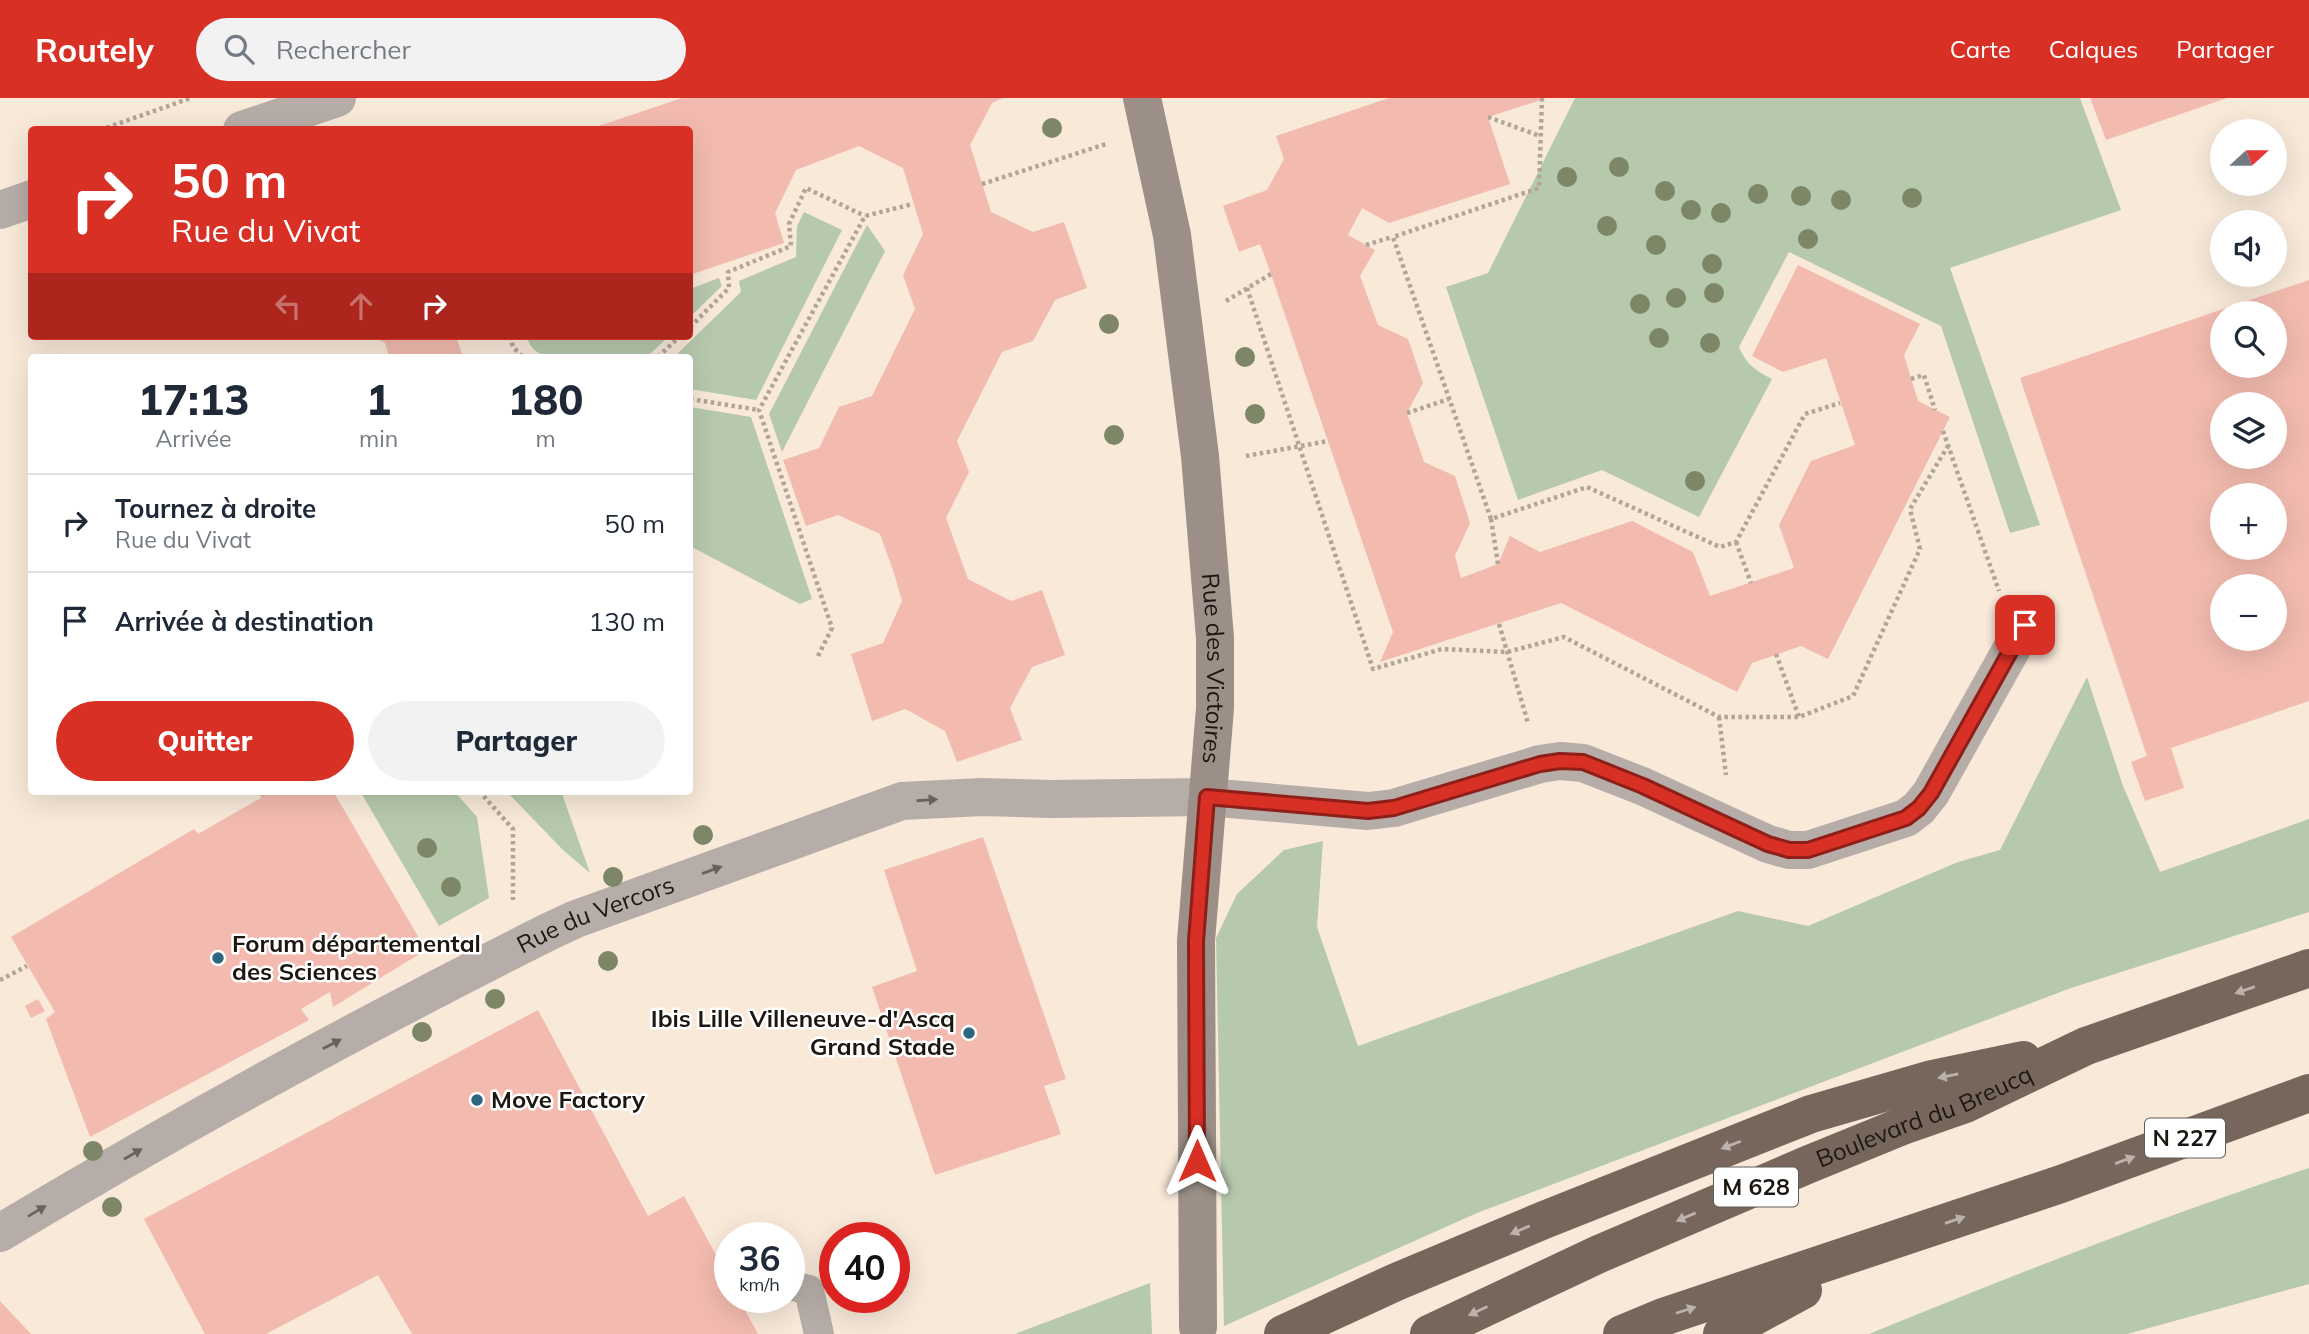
<!DOCTYPE html>
<html lang="fr">
<meta charset="utf-8">
<style>
:root{--surface:#fff;--page:#f2f2f3;--text:#1f2937;--muted:#747a83;--line:#e0e1e3;--accent:#d93025}
body{margin:0;font-family:Mulish,sans-serif;background:var(--page);color:var(--text);height:100vh;display:flex;flex-direction:column;font-size:26px;white-space:nowrap}
*{box-sizing:border-box;margin:0}
p{font-size:23px;color:var(--muted)}
.icon{flex:none;width:38px;height:38px;fill:none;stroke:currentColor;stroke-width:2;stroke-linecap:round;stroke-linejoin:round}
.map{position:relative;flex:1;overflow:hidden}
.details{position:absolute;left:28px;top:256px;width:665px;height:441px;display:flex;flex-direction:column;background:var(--surface);border-radius:7px;box-shadow:0 7px 28px #0002}
.details>*{flex:none}
.banner{position:absolute;left:28px;top:28px;width:665px;height:214px;border-radius:7px;box-shadow:0 7px 28px #0002;background:#d93025;color:#fff;overflow:hidden}
.needle{width:46px;rotate:69deg}
.buttons{position:absolute;left:2210px;top:21px;display:grid;gap:14px}
.buttons a{display:grid;place-items:center;width:77px;height:77px;border-radius:50%;background:var(--surface);box-shadow:0 7px 28px #0002;font-size:35px}
.speed{position:absolute;left:714px;top:1124px;display:flex;gap:14px;font-size:35px;font-weight:700;text-align:center}
.speed>*{display:grid;place-content:center;width:91px;height:91px;border-radius:50%;background:var(--surface);box-shadow:0 7px 28px #0002;line-height:1}
.speed small{font-size:18px;font-weight:400}
.speed .limit{border:10px solid #d22;background:#fff;color:#111}
.pin{position:absolute;display:grid;place-items:center;width:60px;height:60px;color:#fff;margin:-30px;border-radius:14px;box-shadow:0 4px 10px #0006}
.me{position:absolute;width:77px;margin:-38px;rotate:0deg;stroke-linejoin:round;filter:drop-shadow(0 0 5px #0008)}
.turn{display:flex;align-items:center;gap:24px;height:147px;padding:0 28px;font-size:32px}
.turn .icon{width:91px;height:91px;stroke-width:2.5}
.turn b{display:block;font-size:49px;line-height:60px}
.lanes{display:flex;align-items:center;height:66px;padding:0 28px;background:#0003;justify-content:center;gap:35px;direction:ltr}
.lanes .off{opacity:.35}
.eta{display:flex;justify-content:space-evenly;align-items:center;height:119px;text-align:center}
.eta b{font-size:42px;font-weight:800;line-height:49px}
.cta{display:flex;gap:14px;margin-top:auto;padding:14px 28px}
.cta a{flex:1;height:80px;border-radius:42px;background:var(--accent);color:#fff;font-size:28px;font-weight:800;line-height:80px;text-align:center}
.cta a+a{background:var(--page);color:var(--text)}
ul{padding:0;list-style:none}
li{display:flex;align-items:center;gap:21px;height:98px;padding:0 28px;border-top:2px solid var(--line)}
li div{flex:1}
li b{display:block;font-size:26px}
li em{font-style:normal}
header{display:flex;align-items:center;gap:42px;box-sizing:border-box;height:98px;padding:0 35px;background:var(--accent);color:#fff}
header strong{font-size:33px}
nav{display:flex;gap:38px;margin-inline-start:auto;font-size:24px}
.search{width:490px;height:63px;background:var(--page);display:flex;align-items:center;gap:18px;box-sizing:border-box;padding:0 24px;border-radius:38px;color:var(--muted);font-size:26px}
.map>svg:first-child{display:block}
.green{fill:#b6c9ad}
.building{fill:#f3bbaf;fill-rule:evenodd}
.lines{fill:none;stroke-linecap:round;stroke-linejoin:round}
.path{stroke:#b1a598;stroke-width:4.5;stroke-dasharray:3.5 3.5;stroke-linecap:butt}
.lane{stroke:#b6ada8;stroke-width:30}
.street{stroke:#b6ada8;stroke-width:38}
.secondary{stroke:#9b8f87;stroke-width:38}
.highway{stroke:#77665b;stroke-width:38}
.tree{fill:#7d8667}
.oneway{fill:#69625c}
.oneway2{fill:#bbb2ad}
.route-casing{stroke:#8d1f18;stroke-width:18}
.route{stroke:#d93025;stroke-width:12}
.poi-dot{fill:#2d667f;stroke:#fff;stroke-width:2.5}
.labels{text-anchor:middle;stroke-width:5;stroke-linejoin:round;paint-order:stroke}
.shield{fill:#fff;stroke:#605d58;stroke-width:2}
.shield-label{font-size:23px;font-weight:bold;fill:#1c1711}
.street-label{font-size:24px;fill:#1c1711;stroke:#fff}
.poi-label{font-size:24px;font-weight:bold;fill:#1c1711;stroke:#fff;text-anchor:start}
</style>
<header>
<strong>Routely</strong>
<div class="search"><svg class="icon" aria-label="search" viewBox="0 0 24 24"><circle cx="10" cy="10" r="6"/><path d="M15 15l6 6"/></svg>Rechercher</div>
<nav><a>Carte</a><a>Calques</a><a>Partager</a></nav>
</header>
<div class="map">
<svg width="2309" height="1236" viewBox="0 0 2309 1236">
<rect width="100%" height="100%" fill="#f8e9d9"/>
<g class="green">
<path d="M1575,0H2080L2121,112L1950,170L2040,427L2010,435L1941,228L1789,154L1739,249C1746,266 1756,273 1772,281L1699,419L1602,372L1518,402L1446,189L1488,175Z"/>
<polygon points="804,114 842,132 756,302 690,291 690,259 674,259 741,194 739,183 796,159 797,128"/>
<polygon points="867,127 885,153 782,354 769,316"/>
<polygon points="719,180 722,188 690,219 690,191"/>
<path d="M527,238H669L647,259C620,259 562,265 539,255C533,252 528,245 527,238Z"/>
<polygon points="690,309 751,319 812,501 800,506 690,448"/>
<polygon points="2087,579 2123,688 2160,774 2309,721 2309,814 2071,890 1477,1115 1224,1228 1216,840 1237,796 1284,752 1323,743 1317,829 1358,948 1738,813 1808,828 1958,764 2000,752"/>
<polygon points="360,693 454,693 477,719 489,800 439,828"/>
<polygon points="506,693 561,693 590,775 563,752"/>
<path d="M2309,1070V1186L2127,1236H1869C2014,1177 2160,1119 2309,1070Z"/>
<polygon points="1150,1185 1152,1236 1015,1236"/>
</g>
<g class="building">
<polygon points="682,0 1003,0 992,5 970,47 991,114 1033,134 1064,124 1087,190 1055,202 1033,243 1002,254 957,343 969,374 946,420 968,481 1011,503 1042,492 1065,557 1032,569 1010,610 1022,642 957,664 945,633 905,611 872,623 851,556 883,545 902,503 893,472 880,436 838,417 806,428 783,362 819,350 839,309 872,298 915,211 903,177 923,136 903,70 859,48 796,72 775,115 784,145 690,177 690,32 590,31"/>
<polygon points="1389,0 1538,0 1541,2 1488,19 1510,86 1389,125 1362,110 1348,137 1375,152 1360,178 1378,227 1408,241 1423,285 1407,315 1424,364 1455,378 1470,425 1455,458 1461,480 1498,466 1510,438 1540,454 1632,423 1693,454 1710,498 1794,470 1779,427 1811,363 1855,347 1826,260 1783,274 1752,258 1798,167 1920,226 1904,257 1918,303 1950,319 1828,561 1801,548 1752,565 1737,594 1561,505 1380,564 1393,534 1271,176 1260,146 1239,154 1223,108 1267,92 1284,61 1276,38"/>
<polygon points="2090,0 2227,0 2106,42"/>
<path d="M2309,182V603L2171,650L2184,690L2145,703L2131,664L2147,658L2020,280ZM2222,215H2275V268H2222ZM2222,306H2275V359H2222ZM2222,397H2275V450H2222ZM2222,488H2275V541H2222Z"/>
<polygon points="371,238 456,238 463,259 389,259 385,245"/>
<polygon points="258,693 333,693 426,852 333,909 330,894 301,911 309,922 90,1039 46,921 55,914 11,839 194,731 198,736 261,700"/>
<polygon points="983,739 1066,981 1044,988 1061,1036 935,1077 872,889 917,873 884,772"/>
<polygon points="38,901 45,913 31,920 25,908"/>
<polygon points="538,912 648,1118 684,1098 730,1183 730,1199 738,1199 758,1236 412,1236 378,1177 266,1236 205,1236 144,1121"/>
<polygon points="0,1203 31,1236 0,1236"/>
</g>
<g class="lines">
<g class="path">
<polyline points="1542,0 1539,90 1393,139 1491,421 1587,389 1720,449 1736,444 1805,316 1840,305"/>
<polyline points="1488,19 1540,38"/>
<polyline points="100,32 191,0"/>
<polyline points="982,86 1106,46"/>
<polyline points="1366,147 1392,139"/>
<polyline points="1247,190 1373,571 1442,551 1507,554 1564,539 1719,619 1799,619 1853,598 1920,451 1910,411 1948,348"/>
<polyline points="1226,203 1271,176"/>
<polyline points="690,229 729,190 728,174 791,148 789,126 806,90 865,118"/>
<polyline points="510,238 513,249 523,259"/>
<polyline points="658,259 680,238"/>
<polyline points="1911,281 1924,277 1935,312"/>
<polyline points="690,301 759,312"/>
<polyline points="1407,315 1449,301"/>
<polyline points="1943,333 1999,493"/>
<polyline points="1246,358 1328,343"/>
<polyline points="1491,421 1498,466"/>
<polyline points="1736,444 1751,485"/>
<polyline points="1499,526 1528,625"/>
<polyline points="1776,556 1799,619"/>
<polyline points="818,558 832,530 759,312 865,118 913,106"/>
<polyline points="1719,619 1726,677"/>
<polyline points="479,693 513,731 513,802"/>
<polyline points="0,882 27,868"/>
</g>
<polyline class="lane" points="789,1187 809,1192 819,1236"/>
<g class="street">
<polyline points="242,32 337,0"/>
<polyline points="0,112 32,101"/>
<path id="s1" d="M0,1135C179,1027 363,927 550,833L576,821L902,703L982,699L1051,701L1207,699L1368,713L1394,710L1540,666L1560,663L1583,665L1642,688L1768,746L1789,752H1808L1906,720L1919,710L1931,695L2025,527"/>
</g>
<path class="secondary" id="s2" d="M1142,0L1172,137L1200,358L1215,540V610L1196,843L1198,1229"/>
<g class="highway">
<polyline points="1283,1236 1396,1184 1544,1122 1811,1016 1932,981 2023,962"/>
<path id="s3" d="M1429,1236L1599,1156L1807,1067L1905,1027L1965,1006L2086,948L2309,870"/>
<polyline points="1622,1236 1663,1219 2061,1086 2309,995"/>
<polyline points="1722,1236 1803,1192"/>
</g>
</g>
<g class="tree">
<circle cx="1052" cy="30" r="10"/>
<circle cx="1619" cy="69" r="10"/>
<circle cx="1567" cy="79" r="10"/>
<circle cx="1665" cy="93" r="10"/>
<circle cx="1758" cy="96" r="10"/>
<circle cx="1801" cy="98" r="10"/>
<circle cx="1912" cy="100" r="10"/>
<circle cx="1841" cy="102" r="10"/>
<circle cx="1691" cy="112" r="10"/>
<circle cx="1721" cy="115" r="10"/>
<circle cx="1607" cy="128" r="10"/>
<circle cx="1808" cy="141" r="10"/>
<circle cx="1656" cy="147" r="10"/>
<circle cx="1712" cy="166" r="10"/>
<circle cx="1714" cy="195" r="10"/>
<circle cx="1676" cy="200" r="10"/>
<circle cx="1640" cy="206" r="10"/>
<circle cx="1109" cy="226" r="10"/>
<circle cx="1659" cy="240" r="10"/>
<circle cx="1710" cy="245" r="10"/>
<circle cx="1245" cy="259" r="10"/>
<circle cx="1255" cy="316" r="10"/>
<circle cx="1114" cy="337" r="10"/>
<circle cx="1695" cy="383" r="10"/>
<circle cx="703" cy="737" r="10"/>
<circle cx="427" cy="750" r="10"/>
<circle cx="613" cy="779" r="10"/>
<circle cx="451" cy="789" r="10"/>
<circle cx="608" cy="863" r="10"/>
<circle cx="495" cy="901" r="10"/>
<circle cx="422" cy="934" r="10"/>
<circle cx="93" cy="1053" r="10"/>
<circle cx="112" cy="1109" r="10"/>
</g>
<defs><path id="oneway-solid" d="M-6-.8H1V-3.2L6.5 0L1 3.2V.8H-6Z" transform="scale(1.75)"/></defs>
<g class="oneway">
<use href="#oneway-solid" transform="translate(927 702) rotate(-4)"/>
<use href="#oneway-solid" transform="translate(712 772) rotate(-20)"/>
<use href="#oneway-solid" transform="translate(332 946) rotate(-27)"/>
<use href="#oneway-solid" transform="translate(133 1056) rotate(-30)"/>
<use href="#oneway-solid" transform="translate(37 1113) rotate(-31)"/>
</g>
<g class="oneway2">
<use href="#oneway-solid" transform="translate(2245 892) rotate(161)"/>
<use href="#oneway-solid" transform="translate(1948 978) rotate(168)"/>
<use href="#oneway-solid" transform="translate(1731 1047) rotate(159)"/>
<use href="#oneway-solid" transform="translate(2125 1062) rotate(-20)"/>
<use href="#oneway-solid" transform="translate(1686 1119) rotate(157)"/>
<use href="#oneway-solid" transform="translate(1955 1122) rotate(-19)"/>
<use href="#oneway-solid" transform="translate(1520 1132) rotate(157)"/>
<use href="#oneway-solid" transform="translate(1686 1212) rotate(-18)"/>
<use href="#oneway-solid" transform="translate(1478 1213) rotate(155)"/>
</g>
<g class="lines">
<defs>
<polyline id="route" points="1197,1063 1196,843 1207,699 1368,713 1394,710 1540,666 1560,663 1583,664 1643,688 1768,746 1789,752 1808,752 1906,720 1919,710 1931,695 2025,527"/>
</defs>
<use href="#route" class="route-casing"/>
<use href="#route" class="route"/>
</g>
<g class="poi-dot">
<circle cx="218" cy="860" r="7"/>
<circle cx="969" cy="935" r="7"/>
<circle cx="477" cy="1002" r="7"/>
</g>
<g class="labels">
<g class="shield">
<rect x="2145" y="1020.5" width="80" height="39" rx="5"/>
<rect x="1714" y="1069.5" width="84" height="39" rx="5"/>
</g>
<g class="shield-label">
<text x="2185" y="1048">N 227</text>
<text x="1756" y="1097">M 628</text>
</g>
<g class="street-label">
<text dy="8" stroke="none"><textPath href="#s2" startOffset="576">Rue des Victoires</textPath></text>
<text dy="8" stroke="none"><textPath href="#s1" startOffset="676">Rue du Vercors</textPath></text>
<text dy="8" stroke="none"><textPath href="#s3" startOffset="541">Boulevard du Breucq</textPath></text>
</g>
<g class="poi-label">
<text x="232" y="854">Forum départemental<tspan x="232" dy="28">des Sciences</tspan></text>
<text x="955" y="929" text-anchor="end">Ibis Lille Villeneuve-d'Ascq<tspan x="955" dy="28">Grand Stade</tspan></text>
<text x="491" y="1010">Move Factory</text>
</g>
</g>
</svg>
<div class="buttons">
<a><svg class="needle" viewBox="-14 -14 28 28"><path d="M0-13l5 13h-10z" fill="#e53935"/><path d="M0 13l5-13h-10z" fill="#747a83"/></svg></a>
<a><svg class="icon" aria-label="sound" viewBox="0 0 24 24"><path d="M4 9h4l5-4v14l-5-4H4zM17 9q2 3 0 6"/></svg></a>
<a><svg class="icon" aria-label="search" viewBox="0 0 24 24"><circle cx="10" cy="10" r="6"/><path d="M15 15l6 6"/></svg></a>
<a><svg class="icon" aria-label="layers" viewBox="0 0 24 24"><path d="M12 4l9 5-9 5-9-5zM3 14l9 5 9-5"/></svg></a>
<a>+</a>
<a>−</a>
</div>
<div class="speed"><div>36<small>km/h</small></div><div class="limit">40</div></div>
<div class="pin" style="left:2025px;top:527px;background:#d93025"><svg class="icon" aria-label="arrive" viewBox="0 0 24 24"><path d="M6 21V4h12l-3 4 3 4H6"/></svg></div>
<svg class="me" style="left:1197px;top:1063px" viewBox="-20 -20 40 40"><path d="M0-17L14 15 0 8-14 15z" fill="#d93025" stroke="#fff" stroke-width="4"/></svg>
<div class="banner">
<div class="turn"><svg class="icon" aria-label="right" viewBox="0 0 24 24"><path d="M7 20v-9h11M14 6l5 5-5 5"/></svg><div><b>50 m</b>Rue du Vivat</div></div>
<div class="lanes"><svg class="icon off" aria-label="left" viewBox="0 0 24 24"><path d="M17 20v-9H6M10 6l-5 5 5 5"/></svg><svg class="icon off" aria-label="ahead" viewBox="0 0 24 24"><path d="M12 20V5M6 11l6-6 6 6"/></svg><svg class="icon" aria-label="right" viewBox="0 0 24 24"><path d="M7 20v-9h11M14 6l5 5-5 5"/></svg></div>
</div>
<section class="details">
<div class="eta">
<div><b>17:13</b><p>Arrivée</p></div>
<div><b>1</b><p>min</p></div>
<div><b>180</b><p>m</p></div>
</div>
<ul>
<li><svg class="icon" aria-label="right" viewBox="0 0 24 24"><path d="M7 20v-9h11M14 6l5 5-5 5"/></svg><div><b>Tournez à droite</b><p>Rue du Vivat</p></div><em>50 m</em></li>
<li><svg class="icon" aria-label="arrive" viewBox="0 0 24 24"><path d="M6 21V4h12l-3 4 3 4H6"/></svg><div><b>Arrivée à destination</b></div><em>130 m</em></li>
</ul>
<div class="cta"><a>Quitter</a><a>Partager</a></div>
</section>
</div>
